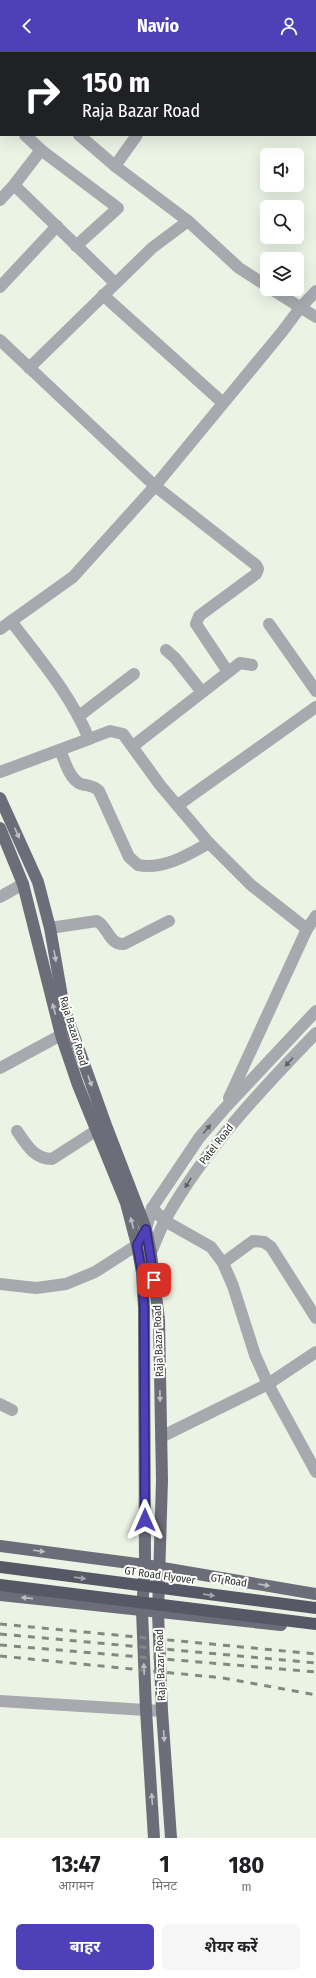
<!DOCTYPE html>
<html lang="hi">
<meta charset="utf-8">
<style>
:root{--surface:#fff;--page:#f6f6f6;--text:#202124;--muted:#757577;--accent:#4e40b7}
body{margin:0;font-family:"Fira Sans Condensed","Noto Sans Devanagari",sans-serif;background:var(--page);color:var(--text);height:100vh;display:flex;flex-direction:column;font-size:15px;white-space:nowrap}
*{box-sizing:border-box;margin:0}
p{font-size:13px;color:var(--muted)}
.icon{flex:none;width:22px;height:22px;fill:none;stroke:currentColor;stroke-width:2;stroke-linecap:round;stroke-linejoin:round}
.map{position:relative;height:1786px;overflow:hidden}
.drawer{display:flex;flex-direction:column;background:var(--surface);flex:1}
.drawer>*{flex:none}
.top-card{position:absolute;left:0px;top:0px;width:316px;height:84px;box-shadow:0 4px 16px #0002;background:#202124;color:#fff;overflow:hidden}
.buttons{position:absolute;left:260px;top:96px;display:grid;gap:8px}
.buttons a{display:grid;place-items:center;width:44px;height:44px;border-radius:6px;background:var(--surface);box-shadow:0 4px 16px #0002;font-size:20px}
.pin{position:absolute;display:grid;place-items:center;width:34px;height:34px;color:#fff;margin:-17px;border-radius:8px;box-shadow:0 2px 6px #0006}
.me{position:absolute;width:44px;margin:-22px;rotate:0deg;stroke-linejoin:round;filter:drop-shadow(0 0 3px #0008)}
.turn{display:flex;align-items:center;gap:14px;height:84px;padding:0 16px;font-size:18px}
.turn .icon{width:52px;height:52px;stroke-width:2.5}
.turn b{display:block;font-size:28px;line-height:34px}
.eta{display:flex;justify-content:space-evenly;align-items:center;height:68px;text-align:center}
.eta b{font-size:24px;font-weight:700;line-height:28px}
.primary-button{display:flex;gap:8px;margin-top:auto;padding:8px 16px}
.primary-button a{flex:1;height:46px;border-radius:6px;background:var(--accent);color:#fff;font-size:16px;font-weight:700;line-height:46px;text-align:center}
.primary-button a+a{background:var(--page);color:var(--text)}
header{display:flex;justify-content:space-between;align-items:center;height:52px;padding:0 16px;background:var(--accent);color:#fff;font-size:18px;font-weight:700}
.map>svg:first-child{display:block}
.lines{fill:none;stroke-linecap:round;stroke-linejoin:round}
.minor{stroke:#a8a8af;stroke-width:12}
.major{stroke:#6c6d78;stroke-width:12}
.highway{stroke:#575865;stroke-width:12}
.rail{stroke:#848980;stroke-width:3;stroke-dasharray:7 7;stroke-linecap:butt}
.oneway{fill:#bdbdc2}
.oneway2{fill:#5f6161}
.oneway3{fill:#a3a3aa}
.route-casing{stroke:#332a77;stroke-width:10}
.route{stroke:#4e40b7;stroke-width:7}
.labels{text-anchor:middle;stroke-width:4;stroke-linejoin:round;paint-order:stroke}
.street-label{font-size:11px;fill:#2f322d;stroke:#fff}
</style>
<header><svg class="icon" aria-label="back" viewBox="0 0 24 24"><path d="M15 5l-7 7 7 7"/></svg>Navio<svg class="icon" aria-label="person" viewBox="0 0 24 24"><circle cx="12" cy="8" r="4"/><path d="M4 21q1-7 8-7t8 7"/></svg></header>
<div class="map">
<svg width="316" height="1786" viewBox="0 0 316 1786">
<rect width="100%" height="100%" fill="#ebf3e5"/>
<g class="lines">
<g class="minor">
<polyline points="118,0 119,1"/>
<polyline points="241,0 243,1"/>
<polyline points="205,1 206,0"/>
<polyline points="0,22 1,23"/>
<polyline points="0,59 1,60"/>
<polyline points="315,59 316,60"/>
<polyline points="25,83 41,98 118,156 76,194"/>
<polyline points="79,83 115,114 188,169 239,216 267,234"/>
<polyline points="115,114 137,83"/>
<polyline points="14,133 115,231"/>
<polyline points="0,148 14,133 41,98"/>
<polyline points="0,235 57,174"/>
<polyline points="271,237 316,265"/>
<polyline points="103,243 223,351"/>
<polyline points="0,288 155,434 256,513 258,517 256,522 199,564 196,572 228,620"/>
<polyline points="29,316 152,196 188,169"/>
<path d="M11,569C39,606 71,643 89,687L110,679L123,682L160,733L209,791L251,833L307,877"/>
<polyline points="269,572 316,639"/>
<polyline points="0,577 73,525 155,434 282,280 300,256 316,239"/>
<polyline points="166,598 175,606 202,640"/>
<polyline points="79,664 134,622"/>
<polyline points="133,694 240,611 252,613"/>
<path d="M60,698C65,709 69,727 81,732C88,734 93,733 99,739L129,805L138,813C163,818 188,803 209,791"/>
<polyline points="0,720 89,687"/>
<polyline points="178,753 316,655"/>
<polyline points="0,845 23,832"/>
<path d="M50,876L97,869C108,875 109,893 124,892L169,869"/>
<polyline points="0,1016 61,983"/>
<polyline points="229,1046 307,877 316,864"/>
<path d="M17,1079C27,1093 34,1107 52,1107L97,1078"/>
<polyline points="152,1156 165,1169 211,1195 223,1211 233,1234 255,1303 268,1332 316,1420"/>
<path d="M148,1207C154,1194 159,1180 165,1168C205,1097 260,1039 316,981"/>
<polyline points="223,1211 253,1189 264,1190 271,1195 316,1266"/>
<polyline points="0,1232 36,1236 66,1232 95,1220 137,1193 146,1177 152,1156 199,1086 225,1056 316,959"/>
<polyline points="0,1352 12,1358"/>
<polyline points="161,1385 268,1332 316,1300"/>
<polyline points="0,1649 162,1659"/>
</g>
<g class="major">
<polyline points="0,746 38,830 50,876 64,956 107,1076 146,1177 151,1202 159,1268 162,1428 158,1561 162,1659 171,1786"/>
<polyline points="0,776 23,832 61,983 78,1033 126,1151 137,1193 142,1221 144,1256 145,1513 142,1559 146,1658 154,1786"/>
<polyline points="0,1494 145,1513 316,1542"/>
<polyline points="0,1543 281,1573"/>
</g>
<g class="highway">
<polyline points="0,1515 316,1556"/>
<polyline points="0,1533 316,1572"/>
</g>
<g class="rail">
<polyline points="0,1572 316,1602"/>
<polyline points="0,1582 316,1611"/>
<polyline points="0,1593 316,1620"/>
<polyline points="0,1604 223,1626 316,1643"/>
</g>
</g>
<defs><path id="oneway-solid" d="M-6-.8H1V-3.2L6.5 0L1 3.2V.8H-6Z"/></defs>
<g class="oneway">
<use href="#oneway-solid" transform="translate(17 781) rotate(66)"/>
<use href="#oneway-solid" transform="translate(55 904) rotate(80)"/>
<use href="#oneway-solid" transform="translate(54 957) rotate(-105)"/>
<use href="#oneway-solid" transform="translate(90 1029) rotate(70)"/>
<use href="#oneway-solid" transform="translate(132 1171) rotate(-105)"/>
<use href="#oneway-solid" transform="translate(160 1344) rotate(89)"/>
<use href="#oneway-solid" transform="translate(39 1499) rotate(7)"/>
<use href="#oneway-solid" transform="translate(264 1533) rotate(9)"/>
<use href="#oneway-solid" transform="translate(27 1546) rotate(-174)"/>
<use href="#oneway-solid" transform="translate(144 1617) rotate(-92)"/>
<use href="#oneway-solid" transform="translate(164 1684) rotate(86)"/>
<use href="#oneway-solid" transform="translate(152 1747) rotate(-94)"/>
</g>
<g class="oneway2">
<use href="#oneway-solid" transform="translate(289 1010) rotate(133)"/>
<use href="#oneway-solid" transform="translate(207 1077) rotate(-50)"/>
<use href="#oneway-solid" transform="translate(188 1131) rotate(122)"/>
</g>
<g class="oneway3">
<use href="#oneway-solid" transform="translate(80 1526) rotate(8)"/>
<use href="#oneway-solid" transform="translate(209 1543) rotate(8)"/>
</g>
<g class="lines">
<defs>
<polyline id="route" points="145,1468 144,1256 142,1221 137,1193 146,1177 154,1228"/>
</defs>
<use href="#route" class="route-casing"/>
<use href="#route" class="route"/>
</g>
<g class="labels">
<g class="street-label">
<text transform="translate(74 979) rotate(73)" y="4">Raja Bazar Road</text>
<text transform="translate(216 1092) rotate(-52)" y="4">Patel Road</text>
<text transform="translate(158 1289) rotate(-92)" y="4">Raja Bazar Road</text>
<text transform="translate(160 1523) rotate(8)" y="4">GT Road Flyover</text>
<text transform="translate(229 1528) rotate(9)" y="4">GT Road</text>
<text transform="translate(160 1613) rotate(-92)" y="4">Raja Bazar Road</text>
</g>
</g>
</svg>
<div class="buttons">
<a><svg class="icon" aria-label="sound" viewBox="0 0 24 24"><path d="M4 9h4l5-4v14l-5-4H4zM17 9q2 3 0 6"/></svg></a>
<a><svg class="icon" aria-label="search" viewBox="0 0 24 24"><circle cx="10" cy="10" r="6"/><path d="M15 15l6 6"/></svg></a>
<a><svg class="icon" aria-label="layers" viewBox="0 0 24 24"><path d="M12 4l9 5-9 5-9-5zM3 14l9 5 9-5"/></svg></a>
</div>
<div class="pin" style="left:154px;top:1228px;background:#d93025"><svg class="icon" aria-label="arrive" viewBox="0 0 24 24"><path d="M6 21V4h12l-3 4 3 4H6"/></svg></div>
<svg class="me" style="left:145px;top:1468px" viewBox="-20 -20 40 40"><path d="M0-17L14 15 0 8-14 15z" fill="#4e40b7" stroke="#fff" stroke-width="4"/></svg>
<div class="top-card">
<div class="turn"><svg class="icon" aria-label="right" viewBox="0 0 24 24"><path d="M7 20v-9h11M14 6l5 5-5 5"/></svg><div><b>150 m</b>Raja Bazar Road</div></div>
</div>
</div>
<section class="drawer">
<div class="eta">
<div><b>13:47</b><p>आगमन</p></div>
<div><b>1</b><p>मिनट</p></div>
<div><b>180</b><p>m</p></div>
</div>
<div class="primary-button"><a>बाहर</a><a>शेयर करें</a></div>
</section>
